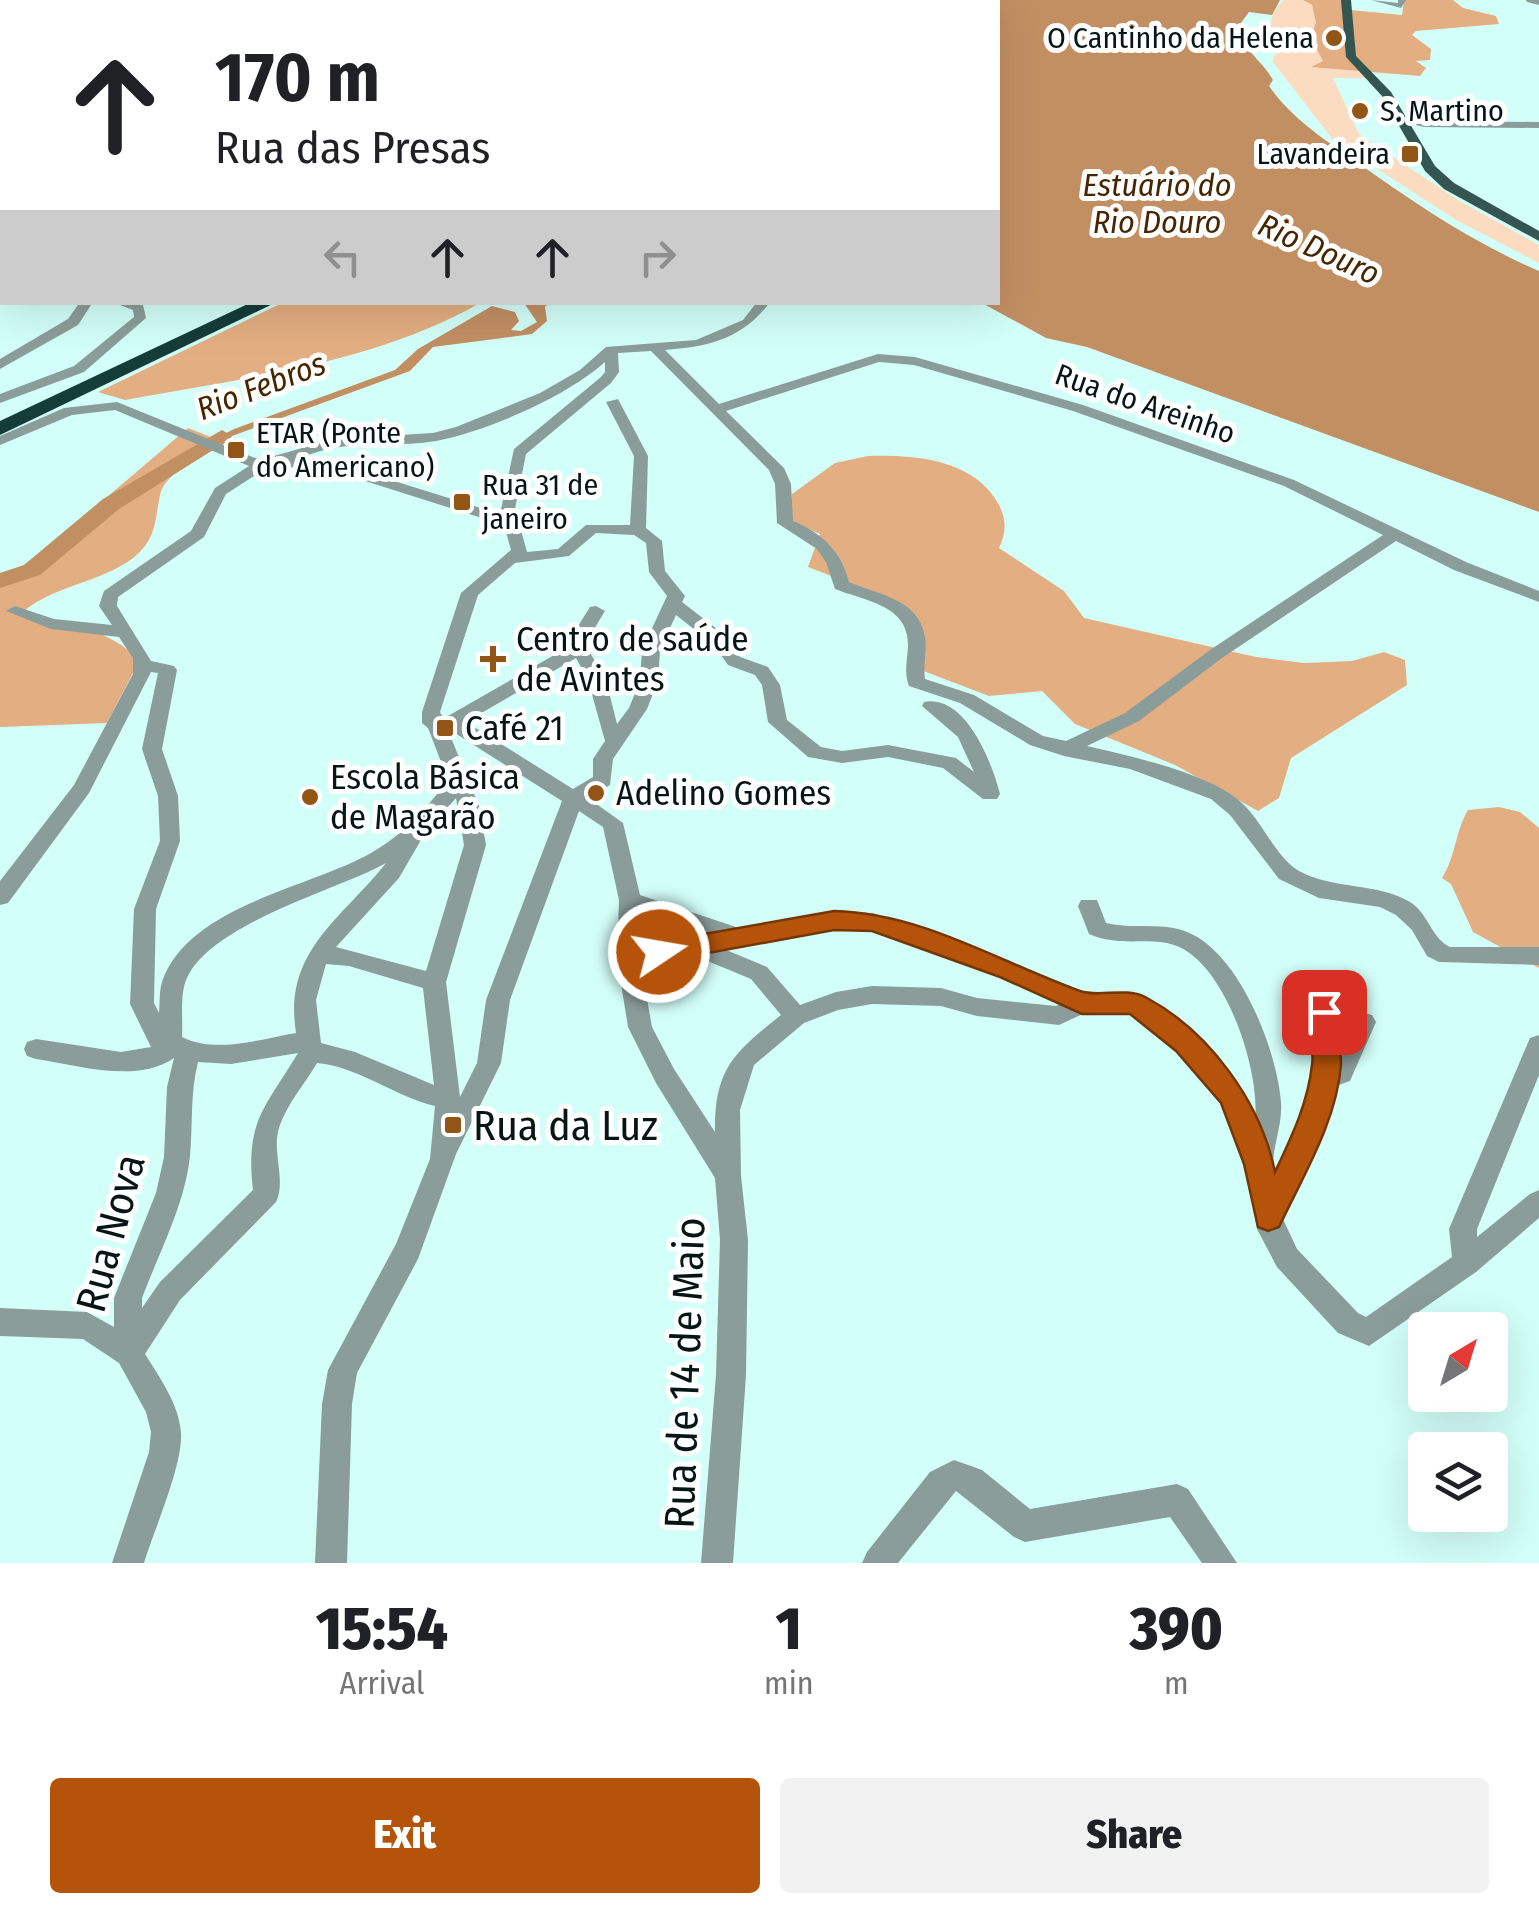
<!DOCTYPE html>
<meta charset="utf-8">
<style>
:root{--surface:#fff;--page:#f2f2f2;--text:#202124;--muted:#757577;--accent:#b45309}
body{margin:0;font-family:"Fira Sans Condensed",sans-serif;background:var(--page);color:var(--text);height:100vh;display:flex;flex-direction:column;font-size:38px;white-space:nowrap}
*{box-sizing:border-box;margin:0}
p{font-size:32px;color:var(--muted)}
.icon{flex:none;width:55px;height:55px;fill:none;stroke:currentColor;stroke-width:2;stroke-linecap:round;stroke-linejoin:round}
.map{position:relative;height:1563px;overflow:hidden}
.details{display:flex;flex-direction:column;background:var(--surface);flex:1}
.details>*{flex:none}
.hud{position:absolute;left:0px;top:0px;width:1000px;height:305px;box-shadow:0 10px 40px #0002;background:#fff;color:var(--text);overflow:hidden}
.needle{width:65px;rotate:38deg}
.controls{position:absolute;left:1408px;top:1312px;display:grid;gap:20px}
.controls a{display:grid;place-items:center;width:100px;height:100px;border-radius:10px;background:var(--surface);box-shadow:0 10px 40px #0002;font-size:50px}
.pin{position:absolute;display:grid;place-items:center;width:85px;height:85px;color:#fff;margin:-42px;border-radius:20px;box-shadow:0 5px 15px #0006}
.me{position:absolute;width:110px;margin:-55px;rotate:78deg;stroke-linejoin:round;filter:drop-shadow(0 0 8px #0008)}
.turn{display:flex;align-items:center;gap:35px;height:210px;padding:0 50px;font-size:45px}
.turn .icon{width:130px;height:130px;stroke-width:2.5}
.turn b{display:block;font-size:70px;line-height:85px}
.lanes{display:flex;align-items:center;height:95px;padding:0 50px;background:#0003;justify-content:center;gap:50px;direction:ltr}
.lanes .off{opacity:.35}
.eta{display:flex;justify-content:space-evenly;align-items:center;height:170px;text-align:center}
.eta b{font-size:60px;font-weight:800;line-height:70px}
.button{display:flex;gap:20px;margin-top:auto;padding:20px 50px}
.button a{flex:1;height:115px;border-radius:10px;background:var(--accent);color:#fff;font-size:40px;font-weight:800;line-height:115px;text-align:center}
.button a+a{background:var(--page);color:var(--text)}
.map>svg:first-child{display:block}
.green{fill:#fcdcc1}
.forest{fill:#e3ae82}
.water{fill:#c28f63}
.lines{fill:none;stroke-linecap:round;stroke-linejoin:round}
.river{fill:#c28f63;fill-rule:evenodd}
.minor{fill:#8b9d9a;fill-rule:evenodd}
.major{fill:#355551;fill-rule:evenodd}
.highway{fill:#143d38;fill-rule:evenodd}
.route{fill:#b45309;stroke:#753606;stroke-width:2.5}
.poi-dot{fill:#925516;stroke:#fff;stroke-width:4}
.labels{text-anchor:middle;stroke-width:10;stroke-linejoin:round;paint-order:stroke}
.far-poi-label{font-size:30px;fill:#061614;stroke:#fff;text-anchor:start}
.far-street-label{font-size:30px;fill:#061614;stroke:#fff}
.far-water-label{font-size:32px;font-style:italic;fill:#472501;stroke:#fff}
.poi-label{font-size:35px;fill:#061614;stroke:#fff;text-anchor:start}
.near-poi-label{font-size:42px;fill:#061614;stroke:#fff;text-anchor:start}
.near-street-label{font-size:42px;fill:#061614;stroke:#fff}
</style>
<div class="map">
<svg width="1539" height="1563" viewBox="0 0 1539 1563">
<rect width="100%" height="100%" fill="#d3fff9"/>
<path class="green" d="M1284,0H1332L1351,64L1367,78H1333L1359,134L1458,200L1539,245V263L1456,220L1334,141L1272,61L1277,50C1266,31 1269,14 1284,0Z"/>
<g class="forest">
<polygon points="1303,0 1346,0 1351,10 1402,15 1404,0 1453,0 1463,8 1496,16 1499,24 1416,31 1412,35 1431,49 1430,60 1416,61 1426,68 1420,76 1311,67 1323,61 1311,38 1316,22 1312,5"/>
<path d="M284,302L480,303C372,364 245,378 125,400L98,392Z"/>
<path d="M188,428L226,443C207,454 165,471 160,495C156,512 157,530 145,546C117,582 55,582 22,613C61,622 102,627 133,654V673L107,723L0,727V579L12,578Z"/>
<path d="M868,456C916,455 974,459 999,505C1007,521 1006,533 999,548L1064,591L1084,618L1256,657L1304,663L1352,661L1384,652L1405,660L1407,685L1291,758L1279,798L1258,811L1175,765L1075,724L1042,691L989,696L913,667L925,649L892,599L808,567L820,534L787,520L792,494L835,463Z"/>
<path d="M1499,807L1520,812L1539,828V968L1473,932L1451,884L1442,878C1456,856 1455,832 1468,810Z"/>
</g>
<g class="water">
<path d="M943,0H1280L1272,15L1249,12L1238,27C1243,51 1262,60 1273,80L1269,86C1293,120 1327,141 1361,165C1419,206 1474,243 1539,271V512L1087,347L1046,338L982,303L998,302V2Z"/>
<polygon points="524,303 554,303 545,306 547,321 532,334 433,347 410,371 191,451 234,429 395,370 418,349 492,306 515,312 519,321 511,330 521,331 537,322"/>
</g>
<g class="lines">
<polygon class="river" points="222,430 232,436 229,440 119,509 40,575 0,588 0,573 24,565 103,499"/>
<g class="minor">
<polygon points="1371,0 1398,3 1398,0 1406,0 1401,8"/>
<polygon points="1526,0 1539,0 1539,5 1527,2"/>
<rect x="0" y="19" width="2" height="4"/>
<polygon points="0,48 2,49 2,53 0,54"/>
<polygon points="2,80 2,86 0,87 0,81"/>
<rect x="0" y="114" width="2" height="6"/>
<polygon points="1399,115 1424,121 1539,122 1539,128 1424,127 1396,120"/>
<rect x="0" y="156" width="2" height="6"/>
<polygon points="0,258 2,259 2,265 0,266"/>
<polygon points="80,302 93,302 78,325 0,369 0,359 68,319"/>
<polygon points="112,302 143,305 146,318 84,372 0,403 0,394 74,366 134,317 133,310"/>
<path d="M757,302H770C743,339 708,347 665,350L719,404L878,354L915,357L1083,405L1294,480L1466,562L1539,591V602L1454,570L1396,541L1222,658L1139,721L1087,746C1130,756 1215,774 1245,806C1263,824 1277,858 1299,871C1334,890 1376,882 1410,902C1428,913 1432,939 1450,947H1539V965L1439,962L1427,956L1412,930L1396,915L1380,907L1319,898L1279,879L1230,815L1211,799L1130,769L1064,756L1030,745L960,703L909,686C904,673 907,661 908,647C910,605 865,601 835,589L826,562L817,549L777,523L775,484L769,470L651,351L618,353L619,372L611,383L526,454L515,509L527,552L558,549L586,525H630L634,456L606,402L618,399L648,456L646,528L662,541L665,571L685,596L682,602L726,636L740,657L768,667L780,685L787,720L821,747L842,751L888,745L956,758L974,772L958,737L922,706L924,702C966,694 992,763 1000,794L997,799H983L943,768L888,757L842,763L808,757L768,722L762,685L755,675L728,665L713,644L676,615L660,650L658,681L647,709L613,759L610,785L588,798L623,823L640,895L742,929L834,912L873,913L1017,964L1089,994L1114,992L1145,998L1194,1036L1242,1090L1255,1122C1261,1073 1226,962 1174,945C1148,936 1122,948 1089,934L1078,906L1081,900H1097L1106,923L1111,924C1136,929 1163,922 1187,932C1239,952 1277,1050 1281,1102C1283,1128 1269,1153 1274,1178L1299,1126L1315,1061L1305,1034L1312,1011L1324,997L1332,995L1340,997L1344,1004C1330,1028 1327,1028 1337,1055L1356,1015L1364,1013L1372,1015L1376,1022L1353,1074L1350,1081L1333,1087L1325,1126L1282,1217L1297,1249L1358,1313L1366,1317L1452,1257L1449,1229L1527,1045L1530,1038L1539,1035V1075L1477,1229V1237L1530,1194L1539,1190V1218L1476,1272L1369,1346L1338,1333L1277,1267L1257,1229L1245,1165L1222,1102L1176,1050L1131,1013L1114,1010L1085,1013L1059,1025L977,1016L941,1006L872,1004L838,1010L804,1023L754,1065L740,1110L741,1176L748,1240L746,1375L733,1563H701L716,1375L720,1240L715,1178L656,1083L628,1027L617,959L619,900L603,827L579,811L510,1000L501,1063L456,1154L418,1259L357,1373L352,1404L347,1563H315L322,1404L328,1370L396,1244L430,1159L435,1106C394,1096 359,1067 317,1063C305,1084 284,1107 278,1132C273,1154 286,1182 276,1202L180,1300L145,1354C160,1378 179,1404 181,1433C183,1465 154,1530 144,1563H112L149,1452L151,1432L146,1412L119,1363L83,1339L0,1336V1308L87,1312L114,1327V1298L156,1193L164,1157L167,1087L174,1058C137,1084 77,1065 36,1059L27,1056L24,1049L27,1042L36,1039L121,1052L151,1047L130,1004L134,909L160,841L158,796L142,749L158,673L151,672L89,793L8,903L0,905V881L74,785L133,674V658L119,637L51,629L6,611L15,606L54,619L112,625L99,606L104,591L191,531L215,488L249,466L115,410L72,415L0,445V436L64,408L117,402L255,458H267L334,439L433,433L456,427L540,393L580,370L606,347L696,340L743,320ZM605,362V372L601,377L514,449L500,514L330,461L296,459C309,455 321,450 334,448C367,441 402,447 436,441C487,431 566,397 605,362ZM879,362L914,365L1073,411L1284,486L1383,535L1210,650L1125,713L1066,741L1043,736L974,695L925,679C923,665 927,651 925,637C919,599 879,595 849,582C841,551 822,533 793,521L791,484L784,468L726,411ZM268,467L324,468L504,525L511,550L461,593L422,712V723L428,728L448,780C427,808 403,835 371,853C309,888 188,906 162,982C159,992 160,1003 159,1013L154,1003L156,909L180,841L178,796L162,749L177,670L174,666L151,661L117,606L118,597L204,537L226,494ZM596,533L634,535L646,543L649,572L667,596L642,650L640,681L629,708L617,724L606,680L585,644L605,611L596,606L590,607L563,650L448,716H442L440,712L478,595L515,563L569,556ZM576,658L588,680L605,741L593,759V777L573,789L466,722ZM447,728L562,801L486,1000L477,1063L460,1097L446,982L486,845L479,806ZM456,798L464,845L426,971L336,947L399,878L425,833ZM386,863C341,920 283,951 296,1033C261,1039 215,1054 182,1037C183,1020 180,999 185,983C204,925 336,891 386,863ZM641,912L709,935L640,948ZM834,928L872,929L1001,976L1063,1003L1056,1006L977,998L941,988L872,986L836,992L800,1005L767,967L724,949ZM693,955L751,979L781,1015C735,1052 714,1068 715,1132L674,1069L652,1027L641,965ZM326,964L349,966L423,988L434,1085L355,1052L321,1043L316,1000ZM298,1053C265,1108 245,1121 253,1190L160,1282L142,1308V1298C159,1253 185,1204 190,1156C193,1124 190,1093 198,1062L231,1064Z"/>
<polygon points="954,1460 982,1470 1030,1509 1177,1484 1188,1489 1237,1563 1202,1563 1170,1517 1025,1542 1014,1537 956,1491 898,1563 862,1563 867,1552 930,1472"/>
</g>
<polygon class="major" points="1341,0 1351,0 1356,56 1391,92 1435,166 1454,183 1539,231 1539,241 1444,189 1425,171 1382,96 1346,57"/>
<polygon class="highway" points="252,302 277,302 0,435 0,421"/>
</g>
<path class="route" d="M834,911C922,913 999,962 1080,991C1100,998 1125,986 1147,998C1210,1032 1261,1103 1275,1172C1291,1138 1308,1103 1312,1065C1316,1039 1296,1038 1314,1004H1333L1337,1012C1328,1044 1342,1042 1341,1064C1337,1121 1303,1176 1279,1227L1268,1231L1258,1227L1244,1164L1221,1103L1176,1051L1130,1014H1082L1000,977L872,931L834,930L659,962L646,952L659,942Z"/>
<g class="poi-dot">
<circle cx="1334" cy="38" r="10"/>
<circle cx="1360" cy="111" r="10"/>
<rect x="1400" y="144" width="20" height="20" rx="5"/>
<rect x="226" y="440" width="20" height="20" rx="5"/>
<rect x="452" y="492" width="20" height="20" rx="5"/>
<path d="M488 644h10v10h10v10h-10v10h-10v-10h-10v-10h10z"/>
<rect x="435" y="718" width="20" height="20" rx="5"/>
<circle cx="596" cy="793" r="10"/>
<circle cx="310" cy="797" r="10"/>
<rect x="443" y="1115" width="20" height="20" rx="5"/>
</g>
<g class="labels">
<g class="far-poi-label">
<text x="1314" y="48" text-anchor="end">O Cantinho da Helena</text>
<text x="1380" y="121">S. Martino</text>
<text x="1390" y="164" text-anchor="end">Lavandeira</text>
<text x="256" y="443">ETAR (Ponte<tspan x="256" dy="34">do Americano)</tspan></text>
<text x="482" y="495">Rua 31 de<tspan x="482" dy="34">janeiro</tspan></text>
</g>
<g class="far-street-label">
<text transform="translate(1145 404) rotate(19)" y="10">Rua do Areinho</text>
</g>
<g class="far-water-label">
<text x="1157" y="196">Estuário do<tspan x="1157" dy="37">Rio Douro</tspan></text>
<text transform="translate(1319 249) rotate(24)" y="11">Rio Douro</text>
<text transform="translate(261 386) rotate(-21)" y="11">Rio Febros</text>
</g>
<g class="poi-label">
<text x="516" y="651">Centro de saúde<tspan x="516" dy="40">de Avintes</tspan></text>
<text x="465" y="740">Café 21</text>
<text x="330" y="789">Escola Básica<tspan x="330" dy="40">de Magarão</tspan></text>
<text x="616" y="805">Adelino Gomes</text>
</g>
<g class="near-poi-label">
<text x="473" y="1140">Rua da Luz</text>
</g>
<g class="near-street-label">
<text transform="translate(110 1233) rotate(-75)" y="15">Rua Nova</text>
<text transform="translate(684 1373) rotate(-88)" y="15">Rua de 14 de Maio</text>
</g>
</g>
</svg>
<div class="controls">
<a><svg class="needle" viewBox="-14 -14 28 28"><path d="M0-13l5 13h-10z" fill="#e53935"/><path d="M0 13l5-13h-10z" fill="#757577"/></svg></a>
<a><svg class="icon" aria-label="layers" viewBox="0 0 24 24"><path d="M12 4l9 5-9 5-9-5zM3 14l9 5 9-5"/></svg></a>
</div>
<div class="pin" style="left:1324px;top:1012px;background:#d93025"><svg class="icon" aria-label="arrive" viewBox="0 0 24 24"><path d="M6 21V4h12l-3 4 3 4H6"/></svg></div>
<svg class="me" style="left:659px;top:952px" viewBox="-20 -20 40 40"><circle r="17" fill="#b45309" stroke="#fff" stroke-width="3"/><path d="M0-11L8 9 0 5-8 9z" fill="#fff"/></svg>
<div class="hud">
<div class="turn"><svg class="icon" aria-label="ahead" viewBox="0 0 24 24"><path d="M12 20V5M6 11l6-6 6 6"/></svg><div><b>170 m</b>Rua das Presas</div></div>
<div class="lanes"><svg class="icon off" aria-label="left" viewBox="0 0 24 24"><path d="M17 20v-9H6M10 6l-5 5 5 5"/></svg><svg class="icon" aria-label="ahead" viewBox="0 0 24 24"><path d="M12 20V5M6 11l6-6 6 6"/></svg><svg class="icon" aria-label="ahead" viewBox="0 0 24 24"><path d="M12 20V5M6 11l6-6 6 6"/></svg><svg class="icon off" aria-label="right" viewBox="0 0 24 24"><path d="M7 20v-9h11M14 6l5 5-5 5"/></svg></div>
</div>
</div>
<section class="details">
<div class="eta">
<div><b>15:54</b><p>Arrival</p></div>
<div><b>1</b><p>min</p></div>
<div><b>390</b><p>m</p></div>
</div>
<div class="button"><a>Exit</a><a>Share</a></div>
</section>
